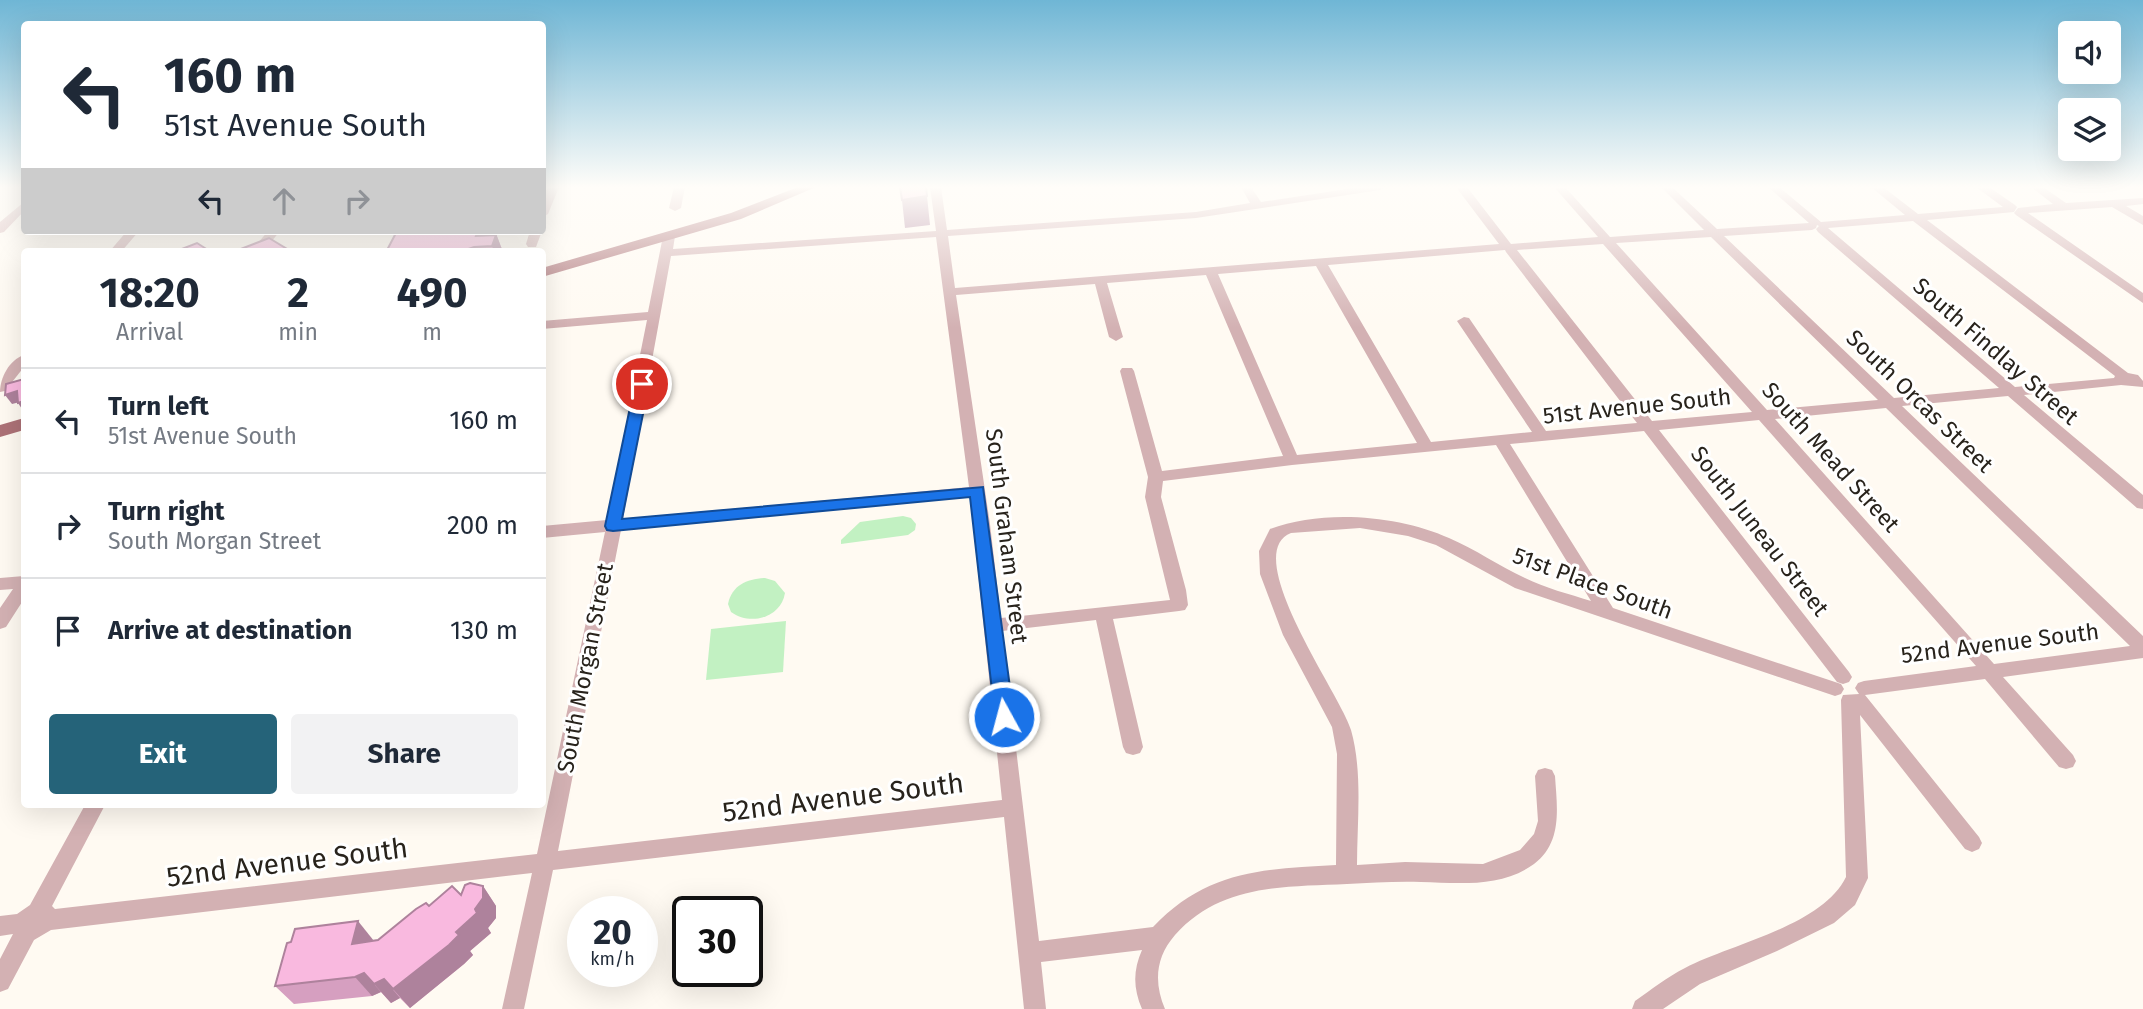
<!DOCTYPE html>
<style>
:root{--surface:#fff;--page:#f2f2f3;--text:#1f2937;--muted:#747a83;--line:#e0e1e3;--accent:#256379}
body{margin:0;font-family:"Fira Sans",sans-serif;background:var(--page);color:var(--text);height:100vh;display:flex;flex-direction:column;font-size:26px;white-space:nowrap}
*{box-sizing:border-box;margin:0}
p{font-size:23px;color:var(--muted)}
.icon{flex:none;width:38px;height:38px;fill:none;stroke:currentColor;stroke-width:2;stroke-linecap:round;stroke-linejoin:round}
.map{position:relative;flex:1;overflow:hidden}
.details{position:absolute;left:21px;top:248px;width:525px;height:560px;display:flex;flex-direction:column;background:var(--surface);border-radius:7px;box-shadow:0 7px 28px #0002}
.details>*{flex:none}
.banner{position:absolute;left:21px;top:21px;width:525px;height:214px;border-radius:7px;box-shadow:0 7px 28px #0002;background:#fff;color:var(--text);overflow:hidden}
.tools{position:absolute;left:2058px;top:21px;display:grid;gap:14px}
.tools a{display:grid;place-items:center;width:63px;height:63px;border-radius:7px;background:var(--surface);box-shadow:0 7px 28px #0002;font-size:35px}
.speed{position:absolute;left:567px;top:896px;display:flex;gap:14px;font-size:35px;font-weight:700;text-align:center}
.speed>*{display:grid;place-content:center;width:91px;height:91px;border-radius:50%;background:var(--surface);box-shadow:0 7px 28px #0002;line-height:1}
.speed small{font-size:18px;font-weight:400}
.speed .limit{border:4px solid #111;border-radius:10px;background:#fff;color:#111}
.pin{position:absolute;display:grid;place-items:center;width:60px;height:60px;color:#fff;margin:-30px;border:4px solid #fff;border-radius:50%;box-shadow:0 2px 7px #0007}
.me{position:absolute;width:77px;margin:-38px;rotate:353deg;stroke-linejoin:round;filter:drop-shadow(0 0 5px #0008)}
.turn{display:flex;align-items:center;gap:24px;height:147px;padding:0 28px;font-size:32px}
.turn .icon{width:91px;height:91px;stroke-width:2.5}
.turn b{display:block;font-size:49px;line-height:60px}
.lanes{display:flex;align-items:center;height:66px;padding:0 28px;background:#0003;justify-content:center;gap:35px;direction:ltr}
.lanes .off{opacity:.35}
.eta{display:flex;justify-content:space-evenly;align-items:center;height:119px;text-align:center}
.eta b{font-size:42px;font-weight:700;line-height:49px}
.cta{display:flex;gap:14px;margin-top:auto;padding:14px 28px}
.cta a{flex:1;height:80px;border-radius:7px;background:var(--accent);color:#fff;font-size:28px;font-weight:700;line-height:80px;text-align:center}
.cta a+a{background:var(--page);color:var(--text)}
ul{padding:0;list-style:none}
li{display:flex;align-items:center;gap:21px;height:105px;padding:0 28px;border-top:2px solid var(--line)}
li div{flex:1}
li b{display:block;font-size:26px}
li em{font-style:normal}
.map>svg:first-child{display:block}
.green{fill:#c2f1c2}
.lines{fill:none;stroke-linecap:round;stroke-linejoin:round}
.minor{fill:#d3b1b3;fill-rule:evenodd}
.major{fill:#ad7277;fill-rule:evenodd}
.wall{fill:#d69fc0}
.shaded-wall{fill:#ae829c}
.building{fill:#f9b9df;stroke:#ae829c;stroke-width:2}
.route{fill:#1a73e8;stroke:#114b97;stroke-width:2}
.labels{text-anchor:middle;stroke-width:6;stroke-linejoin:round;paint-order:stroke}
.street-label{font-size:23px;fill:#28231c;stroke:#fff}
.near-street-label{font-size:28px;fill:#28231c;stroke:#fff}
</style>
<div class="map">
<svg width="2143" height="1009" viewBox="0 0 2143 1009">
<rect width="100%" height="100%" fill="#fffaf2"/>
<g class="green">
<polygon points="903,516 911,518 916,524 915,530 908,535 841,544 841,540 860,522"/>
<path d="M765,578L775,581L785,593C781,618 750,626 731,612L728,604C732,585 747,579 765,578Z"/>
<polygon points="786,621 783,672 706,680 711,629"/>
</g>
<g class="lines">
<g class="minor">
<polygon points="548,187 559,187 548,214 542,217 542,199"/>
<polygon points="674,187 685,187 681,208 675,211 669,208"/>
<path d="M930,187H941L947,230L1196,212L1250,203L1241,187H1251L1261,202L1360,187H1386L1380,190L1196,218L948,236L955,288L1499,244L1456,187H1467L1511,244L1598,237L1554,187H1565L1610,237L1704,230L1661,187H1672L1717,229L1809,223L1768,187H1779L1821,222L1905,215L1871,187H1883L1918,214L2003,207L1976,187H1989L2015,205L2017,207L2014,212L1927,220L2128,373L2138,375L2143,381V387L2121,385L2024,395L2143,495V509L2137,508L2008,396L1902,406L2143,636V658L2003,677L2073,755L2076,761L2073,767L2066,769L2059,767L1985,679L1865,695L1979,837L1982,843L1979,849L1972,852L1965,849L1860,715L1868,878L1855,905L1834,923L1777,951L1700,984L1663,1009H1632L1635,1001C1651,990 1667,977 1685,968C1731,944 1822,926 1846,877L1841,700L1843,695L1859,694L1855,688L1858,683L1864,681L1976,666L1759,420L1659,430L1849,672L1852,677L1849,682L1843,684L1837,682L1644,431L1510,444L1613,608L1841,684L1844,689L1841,694L1835,696L1515,588L1436,545L1408,536L1360,528L1291,533C1238,554 1342,697 1351,730C1363,773 1357,821 1357,865L1405,862L1483,864L1520,850L1534,834L1538,821L1535,776L1538,770L1545,768L1552,770L1555,776C1557,807 1563,842 1534,864C1501,888 1459,883 1421,882C1396,881 1371,883 1347,884C1283,887 1221,884 1175,935C1155,958 1154,983 1165,1009H1142C1133,988 1133,970 1142,950L1041,962L1046,1009H1024L1004,817L553,870L524,1009H502L532,873L51,930L34,940L8,989L0,992V959L13,934L0,936V916L17,914L30,905L85,805H105L52,906L55,909L537,854L605,532L542,538V526L607,520L647,320L542,329V321L648,312L663,236L669,232L675,236L673,249L936,231ZM1913,221L2115,376L2114,378L2015,387L1828,228ZM1817,225L1819,226L1816,229L1818,232L1999,388L1894,398L1724,236L1812,230L1816,228ZM936,237L969,487L623,519L671,256ZM1711,237L1878,400L1767,410L1616,243ZM1603,244L1752,412L1652,421L1517,250ZM1505,250L1506,252L1637,423L1546,431L1469,318L1464,317L1457,321L1532,432L1431,442L1328,265ZM1316,266L1417,443L1297,455L1218,274ZM1206,275L1283,456L1162,471L1134,371L1132,368H1122L1120,371L1148,477L1145,497L1170,600L1001,618L990,524L956,295L1095,284L1109,337L1116,341L1123,337L1107,283ZM1886,408L2130,646L1994,664L1775,419ZM1496,445L1591,601C1569,594 1545,588 1525,578C1499,566 1475,549 1449,538C1399,515 1322,509 1270,529L1259,551L1260,574L1283,635L1332,727L1337,754L1336,865C1263,869 1207,870 1153,927L1039,941L1002,631L1096,620L1123,747L1126,753L1133,755L1140,753L1143,747L1113,619L1179,611L1185,610L1188,605L1186,590L1161,497L1163,481L1292,465ZM970,497L1002,800L558,851L621,530Z"/>
<polygon points="2031,187 2043,187 2066,203 2143,198 2143,204 2126,206 2143,216 2143,225 2112,207 2028,213 2143,293 2143,303 2016,215 2014,213 2018,208 2053,204"/>
<polygon points="24,202 24,211 4,232 0,233 0,222"/>
<polygon points="127,231 139,231 121,252 109,252"/>
<polygon points="268,231 280,231 263,252 255,252 253,249"/>
<polygon points="530,231 542,231 536,247 528,247 526,244"/>
<path d="M24,355V367L5,391L0,392C0,378 9,360 24,355Z"/>
<polygon points="24,576 24,599 6,627 0,629 0,608 13,589 0,590 0,578"/>
</g>
<g class="major">
<polygon points="798,187 816,187 741,219 542,277 542,268 731,213"/>
<polygon points="24,418 24,430 0,437 0,425"/>
</g>
</g>
<g class="wall">
<polygon points="397,231 495,231 503,252 386,252"/>
<polygon points="483,886 496,906 496,918 488,928 491,933 470,951 473,955 464,964 410,1008 400,998 391,1003 381,992 372,996 294,1004 275,986 374,941 378,940 429,906"/>
</g>
<g class="shaded-wall">
<polygon points="927,196 930,225 905,228 902,200"/>
<polygon points="478,231 495,231 503,252 494,252 492,246 476,236"/>
<polygon points="474,247 476,252 460,252"/>
<polygon points="17,391 24,401 12,404 5,395"/>
<polygon points="24,401 24,412 18,403"/>
<polygon points="483,886 496,906 496,918 488,928 491,933 470,951 473,955 464,964 410,1008 393,989 456,932 475,909"/>
<polygon points="358,921 374,941 352,944"/>
<polygon points="364,973 381,992 372,996 355,977"/>
<polygon points="384,979 400,998 391,1003 374,984"/>
</g>
<g class="building">
<polygon points="900,187 926,187 927,196 902,200"/>
<polygon points="397,231 478,231 476,236 496,235 492,246 474,247 460,252 386,252"/>
<polygon points="269,238 287,249 281,252 233,252"/>
<polygon points="197,243 211,252 174,252"/>
<polygon points="24,379 24,401 18,403 17,391 5,395 6,384"/>
<polygon points="470,883 483,886 483,898 475,909 477,913 456,932 459,935 449,945 393,989 384,979 374,984 364,973 355,977 275,986 287,943 291,942 295,929 358,921 352,944 378,940 416,909 426,903 429,906 452,886 461,895 465,885"/>
</g>
<linearGradient id="sky" x2="0" y2="1"><stop stop-color="#6fb6d5"/><stop offset="0.57" stop-color="#fffdf9"/><stop offset="1" stop-color="#fffdf9" stop-opacity="0"/></linearGradient>
<rect width="2143" height="328" fill="url(#sky)"/>
<polygon class="route" points="642,380 649,384 622,519 983,487 1014,717 1011,722 1004,725 998,722 995,717 970,497 613,531 607,530 605,526 635,384"/>
<g class="labels">
<g class="street-label">
<text transform="translate(1996 351) rotate(41)" y="8">South Findlay Street</text>
<text transform="translate(1920 401) rotate(44)" y="8">South Orcas Street</text>
<text transform="translate(1637 406) rotate(-6)" y="8">51st Avenue South</text>
<text transform="translate(1831 457) rotate(48)" y="8">South Mead Street</text>
<text transform="translate(1760 531) rotate(52)" y="8">South Juneau Street</text>
<text transform="translate(1007 536) rotate(83)" y="8">South Graham Street</text>
<text transform="translate(1593 583) rotate(20)" y="8">51st Place South</text>
<text transform="translate(2000 643) rotate(-7)" y="8">52nd Avenue South</text>
<text transform="translate(585 668) rotate(-79)" y="8">South Morgan Street</text>
</g>
<g class="near-street-label">
<text transform="translate(843 797) rotate(-7)" y="10">52nd Avenue South</text>
<text transform="translate(287 862) rotate(-7)" y="10">52nd Avenue South</text>
</g>
</g>
</svg>
<div class="tools">
<a><svg class="icon" aria-label="sound" viewBox="0 0 24 24"><path d="M4 9h4l5-4v14l-5-4H4zM17 9q2 3 0 6"/></svg></a>
<a><svg class="icon" aria-label="layers" viewBox="0 0 24 24"><path d="M12 4l9 5-9 5-9-5zM3 14l9 5 9-5"/></svg></a>
</div>
<div class="speed"><div>20<small>km/h</small></div><div class="limit">30</div></div>
<div class="pin" style="left:642px;top:384px;background:#d93025"><svg class="icon" aria-label="arrive" viewBox="0 0 24 24"><path d="M6 21V4h12l-3 4 3 4H6"/></svg></div>
<svg class="me" style="left:1004px;top:717px" viewBox="-20 -20 40 40"><circle r="17" fill="#1a73e8" stroke="#fff" stroke-width="3"/><path d="M0-11L8 9 0 5-8 9z" fill="#fff"/></svg>
<div class="banner">
<div class="turn"><svg class="icon" aria-label="left" viewBox="0 0 24 24"><path d="M17 20v-9H6M10 6l-5 5 5 5"/></svg><div><b>160 m</b>51st Avenue South</div></div>
<div class="lanes"><svg class="icon" aria-label="left" viewBox="0 0 24 24"><path d="M17 20v-9H6M10 6l-5 5 5 5"/></svg><svg class="icon off" aria-label="ahead" viewBox="0 0 24 24"><path d="M12 20V5M6 11l6-6 6 6"/></svg><svg class="icon off" aria-label="right" viewBox="0 0 24 24"><path d="M7 20v-9h11M14 6l5 5-5 5"/></svg></div>
</div>
<section class="details">
<div class="eta">
<div><b>18:20</b><p>Arrival</p></div>
<div><b>2</b><p>min</p></div>
<div><b>490</b><p>m</p></div>
</div>
<ul>
<li><svg class="icon" aria-label="left" viewBox="0 0 24 24"><path d="M17 20v-9H6M10 6l-5 5 5 5"/></svg><div><b>Turn left</b><p>51st Avenue South</p></div><em>160 m</em></li>
<li><svg class="icon" aria-label="right" viewBox="0 0 24 24"><path d="M7 20v-9h11M14 6l5 5-5 5"/></svg><div><b>Turn right</b><p>South Morgan Street</p></div><em>200 m</em></li>
<li><svg class="icon" aria-label="arrive" viewBox="0 0 24 24"><path d="M6 21V4h12l-3 4 3 4H6"/></svg><div><b>Arrive at destination</b></div><em>130 m</em></li>
</ul>
<div class="cta"><a>Exit</a><a>Share</a></div>
</section>
</div>
